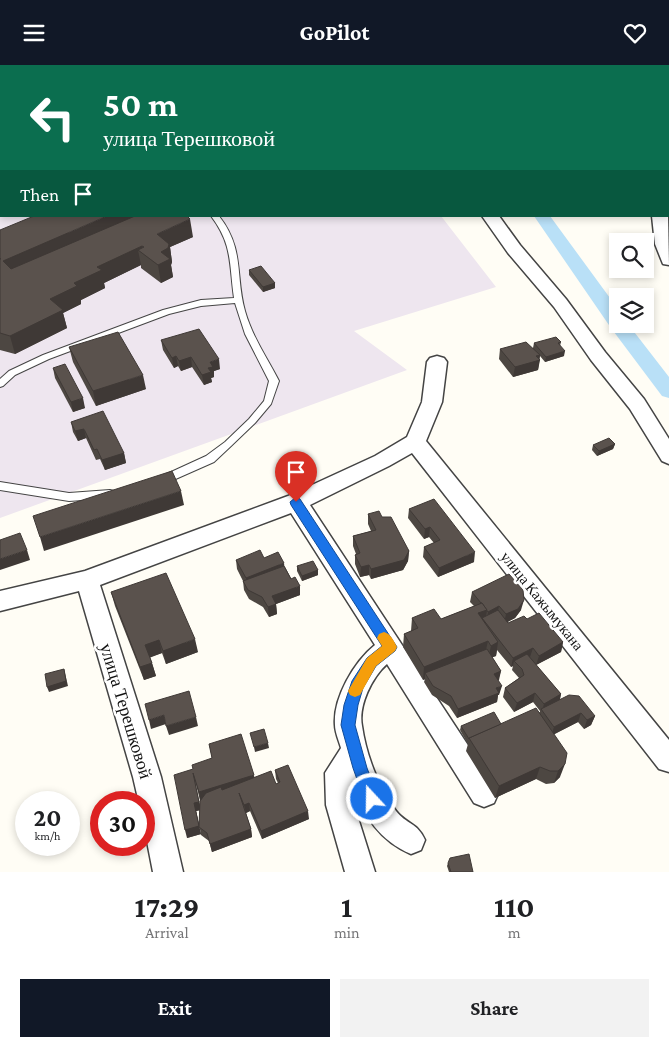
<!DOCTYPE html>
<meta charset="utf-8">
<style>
:root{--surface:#fff;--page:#f2f2f2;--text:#202124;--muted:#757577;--accent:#111827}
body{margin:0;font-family:"Crimson Pro",serif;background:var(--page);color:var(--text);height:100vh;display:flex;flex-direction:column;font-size:19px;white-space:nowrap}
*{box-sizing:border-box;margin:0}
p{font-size:16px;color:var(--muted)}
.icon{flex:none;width:28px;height:28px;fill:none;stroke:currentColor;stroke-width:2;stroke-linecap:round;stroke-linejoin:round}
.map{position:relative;height:807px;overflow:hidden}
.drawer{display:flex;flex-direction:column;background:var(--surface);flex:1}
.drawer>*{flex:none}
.hud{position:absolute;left:0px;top:0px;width:670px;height:152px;box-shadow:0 2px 8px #0003;background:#0b6e4f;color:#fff;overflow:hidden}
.fabs{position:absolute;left:609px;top:168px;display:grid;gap:10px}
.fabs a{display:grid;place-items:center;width:45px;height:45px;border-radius:0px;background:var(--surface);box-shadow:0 2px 8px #0003;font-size:25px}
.speed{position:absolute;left:15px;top:726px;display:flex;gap:10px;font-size:25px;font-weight:700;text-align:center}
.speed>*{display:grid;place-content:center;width:65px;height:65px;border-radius:50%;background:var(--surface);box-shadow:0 2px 8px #0003;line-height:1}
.speed small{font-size:12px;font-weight:400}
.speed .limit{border:8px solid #d22;background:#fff;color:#111}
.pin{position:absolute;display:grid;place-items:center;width:42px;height:42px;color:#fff;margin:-51px -21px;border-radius:50% 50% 50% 0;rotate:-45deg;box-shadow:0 0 5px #0007}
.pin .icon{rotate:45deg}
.me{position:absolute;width:55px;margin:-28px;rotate:339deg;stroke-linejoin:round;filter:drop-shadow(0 0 4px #0008)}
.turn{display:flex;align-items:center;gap:18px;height:105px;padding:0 20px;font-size:22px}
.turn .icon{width:65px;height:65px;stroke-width:2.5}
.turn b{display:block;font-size:35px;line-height:42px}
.then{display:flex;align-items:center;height:48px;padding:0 20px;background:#0003;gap:10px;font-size:19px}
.eta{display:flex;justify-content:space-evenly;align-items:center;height:85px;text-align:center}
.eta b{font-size:30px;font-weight:700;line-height:35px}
.cta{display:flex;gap:10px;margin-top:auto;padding:10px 20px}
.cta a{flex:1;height:58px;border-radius:0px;background:var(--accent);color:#fff;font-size:20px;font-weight:700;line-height:58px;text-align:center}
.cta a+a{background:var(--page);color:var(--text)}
header{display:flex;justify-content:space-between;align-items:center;height:65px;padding:0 20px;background:var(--accent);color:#fff;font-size:22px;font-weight:700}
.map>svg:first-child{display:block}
.industrial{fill:#eee6ef}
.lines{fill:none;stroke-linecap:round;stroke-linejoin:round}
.canal{fill:#b9e0f7;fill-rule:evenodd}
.lane-casing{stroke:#444;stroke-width:2}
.street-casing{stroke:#444;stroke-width:3}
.lane{fill:#fff;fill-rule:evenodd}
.street{fill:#fff;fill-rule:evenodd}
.wall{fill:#4d4742;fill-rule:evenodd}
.shaded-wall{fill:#3f3936}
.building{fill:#5a524d;stroke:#3f3936}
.route{fill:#1a73e8;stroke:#114b97}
.slow{fill:#f59e0b}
.labels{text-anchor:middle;stroke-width:5;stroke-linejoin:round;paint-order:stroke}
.street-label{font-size:15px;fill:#111;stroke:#fff}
.near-street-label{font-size:18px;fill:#111;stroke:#fff}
</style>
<header><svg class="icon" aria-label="menu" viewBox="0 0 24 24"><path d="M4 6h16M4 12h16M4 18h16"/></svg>GoPilot<svg class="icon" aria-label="heart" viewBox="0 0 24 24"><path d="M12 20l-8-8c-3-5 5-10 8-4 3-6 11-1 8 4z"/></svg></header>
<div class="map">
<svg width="669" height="807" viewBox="0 0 669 807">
<rect width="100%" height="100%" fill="#fffdf5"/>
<polygon class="industrial" points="0,0 182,1 1,1 1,151 441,151 496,222 354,266 407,305 0,453"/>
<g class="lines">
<g class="canal">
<polygon points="314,0 333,0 334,1 315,1"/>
<polygon points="534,151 550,151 618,244 618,259 628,259 669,312 669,333 662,331 611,263"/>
</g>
<defs>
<g id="lane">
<rect x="0" y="99" width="1" height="4"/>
<path d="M211,151H219C245,184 235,211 245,246C252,271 267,293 279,316L271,339L255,358L231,381L214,397L162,420L157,416L158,413L206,391L225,377L249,354L264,336L269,316L245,269L235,238L201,241L169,249L49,294L15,310L3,321L0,322V314L9,306L43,290L163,245L201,235L234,233C229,199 233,180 211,151Z"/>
<polygon points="0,417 69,428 110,425 114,426 115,429 114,432 110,433 69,436 0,425"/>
</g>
<g id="street">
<polygon points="220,0 239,0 240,1 221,1"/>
<polygon points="598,0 612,0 613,1 599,1"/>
<polygon points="482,151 499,151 520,180 566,234 605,287 644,334 669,374 669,399 662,396 630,344 591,295 554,242 508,188"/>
<polygon points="652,151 668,151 669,200 663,199 655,179"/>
<path d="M437,291L444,293L447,297L442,337L426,376L669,675V707L659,704L412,388L389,401L310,440L494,720L498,729L494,738L484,742L474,738L387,599C372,612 358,641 362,661C366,690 379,723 396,746C406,759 418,758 425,775L421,785L411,789C380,776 364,751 353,721L354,740L375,807H345L326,740L325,708L341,683C339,676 335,667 335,660C333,633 354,597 375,580L291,448L100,520L161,712L183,807H153L144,761V738H139L133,712L79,526L0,546V526L85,506L288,431L375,391L407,372L422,337L427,297L430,293Z"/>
</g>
</defs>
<use href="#lane" class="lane-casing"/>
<use href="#street" class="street-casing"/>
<use href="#lane" class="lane"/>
<use href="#street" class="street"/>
</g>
<g class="wall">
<polygon points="0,165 193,172 170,182 172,197 171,200 173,212 161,218 141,203 141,200 104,218 105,223 81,235 81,239 63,248 67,263 15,289 0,285"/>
<polygon points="249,205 275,218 275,223 263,227 249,210"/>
<polygon points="161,275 220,304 214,306 214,312 211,313 212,317 204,320 192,302 181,306 178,301 174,303 163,285"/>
<polygon points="561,277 560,281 564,291 545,297 540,291 538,305 513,312 499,294 500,284 533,283 534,278"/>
<polygon points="69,282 146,324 96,341 73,297"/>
<polygon points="53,303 85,343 73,347 55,313"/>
<polygon points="71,357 124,388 126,398 105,405 100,394 96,395 86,373 78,376 73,367"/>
<polygon points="615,379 613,384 597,391 592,385 593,380"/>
<polygon points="409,444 474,497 438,512 423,492 424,482 434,478 429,472 424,474 408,453"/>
<polygon points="368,449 382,452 409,486 408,496 403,505 371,514 369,510 360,512 355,499 355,490 356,489 353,481 353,471 371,466 368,459"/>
<polygon points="264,493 285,502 300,530 276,539 277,549 269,552 263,542 249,534 244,525 243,516 237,504 236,495"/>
<polygon points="297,501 318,505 318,510 302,516 297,506"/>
<polygon points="111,527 198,587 166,599 162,588 150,592 156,611 144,615 115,541"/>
<polygon points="472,527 521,545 515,553 507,557 508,558 527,554 563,577 561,587 536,600 561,629 560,634 595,651 591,660 584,664 578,657 554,669 560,712 554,718 546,719 536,714 495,733 466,686 468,679 460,665 461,661 501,659 540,647 540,646 533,637 514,647 503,632 505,623 519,613 512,605 513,601 511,602 497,585 496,591 492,592 501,606 498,615 499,630 498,630 497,637 457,653 449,641 432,630 424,617 425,614 423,615 403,582 404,569 411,566 412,553 441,554 474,541 470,537"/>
<path d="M209,679L254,713L276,719L278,718L276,714L275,705L309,754L262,774L250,746L246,748L251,764L252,772L212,787L209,776L201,770L199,762L200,745L196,746L201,769L187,773L193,705L212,693ZM195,716L200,735V740Z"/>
<polygon points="448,798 473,807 449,807 447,801"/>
</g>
<g class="shaded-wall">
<rect x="0" y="46" width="1" height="22"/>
<polygon points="107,151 151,151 8,214 3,196"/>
<polygon points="190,154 193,172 170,182 172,197 171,200 173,212 161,218 158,200 157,169"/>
<polygon points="142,181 143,188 138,185 141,200 104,218 105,223 81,235 81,239 63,248 67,263 15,289 10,271 50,234 74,218 97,202"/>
<polygon points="275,218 275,223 263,227 263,222"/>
<polygon points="565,286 564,291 545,297 546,292"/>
<polygon points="540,290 539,295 540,295 538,305 513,312 515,302"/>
<polygon points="176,291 178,301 174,303 172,293"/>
<polygon points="191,292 192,302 181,306 179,296"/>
<polygon points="219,294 220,304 214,306 214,312 211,313 212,317 204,320 202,310 208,303 210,297"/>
<polygon points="143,310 146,324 96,341 93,326"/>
<polygon points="83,333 85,343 73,347 71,337"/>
<polygon points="84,364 86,373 78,376 75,366"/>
<polygon points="615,379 613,384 597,391 599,386"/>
<polygon points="124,388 126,398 105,405 102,395"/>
<polygon points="181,426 184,440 44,486 40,472"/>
<polygon points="430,462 429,472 424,474 425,464"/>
<polygon points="27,485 30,495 0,505 0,494"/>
<polygon points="409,486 408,496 403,505 371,514 371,504"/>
<polygon points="475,487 474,497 438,512 439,503"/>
<polygon points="284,498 285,507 247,522 246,513"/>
<polygon points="369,500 369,510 360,512 361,502"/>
<polygon points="318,505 318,510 302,516 302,511"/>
<polygon points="300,521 300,530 276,539 277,549 269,552 268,542 272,531"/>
<polygon points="524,535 521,545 515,553 504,559 506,549"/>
<polygon points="499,541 497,551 487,556 488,547"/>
<polygon points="487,545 485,558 478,548"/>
<polygon points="195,574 198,587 166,599 163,586"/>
<polygon points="159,575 162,588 149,593 145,580"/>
<polygon points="488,576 485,589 425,608 425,614 423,615 424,602"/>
<polygon points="498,577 496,591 488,594 491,581"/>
<polygon points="563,577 561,587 536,600 539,591"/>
<polygon points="533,583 530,592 514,596 513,601 511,602 513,593"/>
<polygon points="152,598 156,611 144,615 140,602"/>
<polygon points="64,604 68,621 49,627 47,622"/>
<polygon points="501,606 499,615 492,618 494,609"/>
<polygon points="502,621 499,630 498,630 497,637 457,653 458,644 496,623"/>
<polygon points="535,628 533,637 514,647 517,638"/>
<polygon points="561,629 559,638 542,646 544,639"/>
<polygon points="581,648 578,657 551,671 554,662"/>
<polygon points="164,650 166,659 151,664 149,655"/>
<polygon points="595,651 591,660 584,664 587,655"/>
<polygon points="196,652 198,661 169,670 166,661"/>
<polygon points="268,678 269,683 255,687 254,682"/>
<polygon points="565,699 560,712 554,718 558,706"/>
<polygon points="540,702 536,714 495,733 499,721"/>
<polygon points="254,710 255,718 200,735 199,727"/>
<polygon points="199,737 201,745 196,746 201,769 187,773 185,765 194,738"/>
<polygon points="249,738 250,746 246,748 244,740"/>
<polygon points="308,746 309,754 262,774 261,766"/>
<polygon points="251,764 252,772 212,787 210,779"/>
</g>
<g class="building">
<rect x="0" y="27" width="1" height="19"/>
<rect x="0" y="51" width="1" height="7"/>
<polygon points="34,151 107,151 3,196 11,204 135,151 187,151 190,154 157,169 169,179 168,183 161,187 170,194 158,200 138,185 144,182 142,181 97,202 102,205 74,218 77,221 50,234 63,245 10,271 0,268 0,194 1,194 0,193 0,165"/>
<polygon points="261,201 275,218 263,222 249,205"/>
<polygon points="199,264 219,294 210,297 213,302 208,303 211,307 202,310 191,292 179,296 176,291 172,293 161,275"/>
<polygon points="118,267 143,310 93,326 69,282"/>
<polygon points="556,272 561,277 558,278 565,286 546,292 534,278"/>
<polygon points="526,277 540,290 536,291 540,295 515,302 500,284"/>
<polygon points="65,299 83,333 71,337 53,303"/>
<polygon points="103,346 124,388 102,395 97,384 94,385 84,364 75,366 71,357"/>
<polygon points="609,373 615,379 599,386 593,380"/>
<polygon points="172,406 181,426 40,472 33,451"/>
<polygon points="434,434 475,487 439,503 424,482 440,475 430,462 425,464 409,444"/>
<polygon points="379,446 382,452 391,452 409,486 404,495 371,504 369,500 361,502 355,490 360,488 353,471 376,465 368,449"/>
<polygon points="20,468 27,485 0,494 0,475"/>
<polygon points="260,485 264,493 278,487 284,498 246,513 236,495"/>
<polygon points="313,496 318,505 302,511 297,501"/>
<polygon points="284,501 291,514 295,512 300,521 272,531 276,539 268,542 262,532 248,525 243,516"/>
<polygon points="166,508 195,574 163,586 159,575 145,580 152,598 140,602 111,527"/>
<polygon points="509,509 523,525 524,535 518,544 506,549 499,541 488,547 482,538 481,538 472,527"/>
<polygon points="482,538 487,545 478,548 498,577 491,581 488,576 424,602 404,569 418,563 412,553 434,544 441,554"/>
<polygon points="498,545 508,558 524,551 527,554 539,548 563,577 539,591 533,583 513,593 482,553"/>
<polygon points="487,584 501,606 494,609 502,621 496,623 499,628 458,644 451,631 433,621 425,608"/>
<polygon points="527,589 561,629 544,639 535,628 517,638 505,623 524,610 522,604 514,596"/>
<polygon points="64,604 66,616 47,622 45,609"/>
<polygon points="189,626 196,652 166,661 164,650 149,655 145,639"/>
<polygon points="569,630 579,631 595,651 587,655 581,648 554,662 541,644"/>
<polygon points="536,643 567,688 565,699 558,706 550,706 540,702 499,721 469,673"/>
<polygon points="494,647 501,659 469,673 469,674 461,661"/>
<polygon points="264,664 268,678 254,682 250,668"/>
<polygon points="241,669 254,710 199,727 193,708 199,737 194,738 199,761 185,765 174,710 193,704 192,700 212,693 209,679"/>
<polygon points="288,700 308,746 261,766 249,738 244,740 239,728 251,764 210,779 207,768 199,762 200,736 206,728 221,722 222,725 271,706 276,719 280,717 275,705"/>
<polygon points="469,789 473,807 451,807 448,798 450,793"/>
</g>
<polygon class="route" points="296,432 300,434 397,582 395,586 376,601 363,623 358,640 355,660 367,703 379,734 377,738 372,741 366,738 364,734 353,703 341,660 344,640 352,616 367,593 382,581 291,440 290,437"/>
<path class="slow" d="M384,567C391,569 394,576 397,582L395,586L376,601L360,630L355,632L350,630L348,626L367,593L382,581L377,573L379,569Z"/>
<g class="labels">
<g class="street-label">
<text transform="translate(542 536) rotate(51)" y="5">улица Кажымукана</text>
</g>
<g class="near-street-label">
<text transform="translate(126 646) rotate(73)" y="6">улица Терешковой</text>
</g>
</g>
</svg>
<div class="fabs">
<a><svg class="icon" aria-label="search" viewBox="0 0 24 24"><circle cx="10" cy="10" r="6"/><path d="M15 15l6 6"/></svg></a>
<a><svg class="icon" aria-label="layers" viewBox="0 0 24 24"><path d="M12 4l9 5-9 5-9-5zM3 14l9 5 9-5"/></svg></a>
</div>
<div class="speed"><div>20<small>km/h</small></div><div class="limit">30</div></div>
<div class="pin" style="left:296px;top:437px;background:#d93025"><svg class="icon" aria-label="arrive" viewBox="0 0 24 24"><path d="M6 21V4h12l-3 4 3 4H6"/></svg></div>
<svg class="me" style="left:372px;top:734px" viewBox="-20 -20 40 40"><circle r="17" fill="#1a73e8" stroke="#fff" stroke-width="3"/><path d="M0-11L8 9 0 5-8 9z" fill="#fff"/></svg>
<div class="hud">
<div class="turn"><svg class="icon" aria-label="left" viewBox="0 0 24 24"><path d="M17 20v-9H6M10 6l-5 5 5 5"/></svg><div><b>50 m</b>улица Терешковой</div></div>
<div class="then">Then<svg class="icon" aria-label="arrive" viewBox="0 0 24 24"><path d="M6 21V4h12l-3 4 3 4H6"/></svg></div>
</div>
</div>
<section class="drawer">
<div class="eta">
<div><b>17:29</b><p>Arrival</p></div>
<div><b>1</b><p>min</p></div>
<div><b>110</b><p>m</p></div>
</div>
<div class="cta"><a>Exit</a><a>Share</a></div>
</section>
